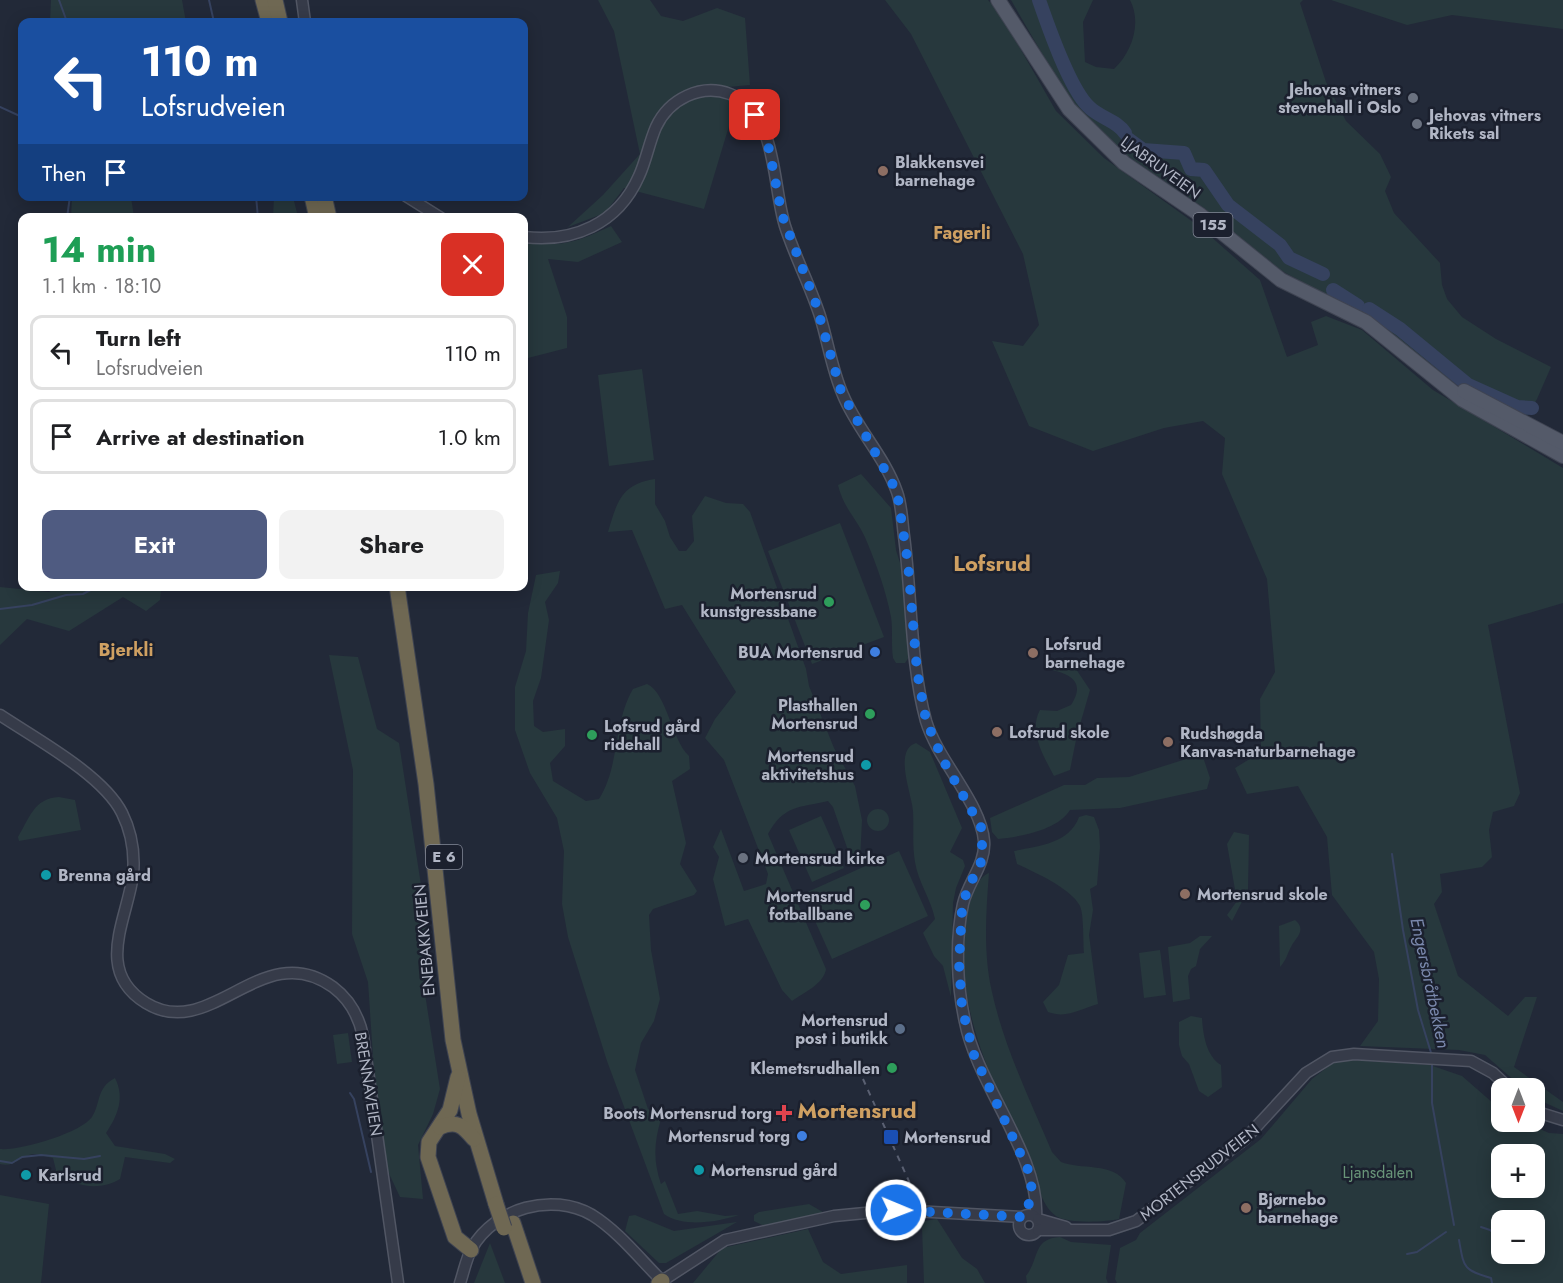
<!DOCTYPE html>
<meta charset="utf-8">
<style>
:root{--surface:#fff;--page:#f2f2f2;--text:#202124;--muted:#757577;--line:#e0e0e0;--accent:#4f5b81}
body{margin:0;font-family:Jost,sans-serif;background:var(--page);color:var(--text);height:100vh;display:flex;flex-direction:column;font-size:22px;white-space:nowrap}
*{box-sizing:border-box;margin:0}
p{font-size:20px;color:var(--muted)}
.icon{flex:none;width:33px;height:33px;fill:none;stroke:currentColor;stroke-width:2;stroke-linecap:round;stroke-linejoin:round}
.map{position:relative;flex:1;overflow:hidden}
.drawer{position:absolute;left:18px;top:213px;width:510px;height:378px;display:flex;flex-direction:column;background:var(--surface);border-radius:12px;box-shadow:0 3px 15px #0003}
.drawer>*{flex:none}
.top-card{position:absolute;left:18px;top:18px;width:510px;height:183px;border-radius:12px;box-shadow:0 3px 15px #0003;background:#1a4fa0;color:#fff;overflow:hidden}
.needle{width:39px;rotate:180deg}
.controls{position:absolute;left:1491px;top:1078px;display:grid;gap:12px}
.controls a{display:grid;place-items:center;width:54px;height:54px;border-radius:12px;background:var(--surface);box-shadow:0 3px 15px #0003;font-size:30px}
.pin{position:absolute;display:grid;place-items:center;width:51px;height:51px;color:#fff;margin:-26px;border-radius:12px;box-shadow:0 3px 9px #0006}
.me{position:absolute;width:66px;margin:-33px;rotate:91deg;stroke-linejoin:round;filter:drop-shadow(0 0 4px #0008)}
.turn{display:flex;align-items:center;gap:21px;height:126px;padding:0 24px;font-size:27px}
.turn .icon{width:78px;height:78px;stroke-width:2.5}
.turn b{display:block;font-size:42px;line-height:51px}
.then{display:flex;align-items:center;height:57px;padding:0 24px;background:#0003;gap:12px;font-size:22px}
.round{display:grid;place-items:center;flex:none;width:63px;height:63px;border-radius:12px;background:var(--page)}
.head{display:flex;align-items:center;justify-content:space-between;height:102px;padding:0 24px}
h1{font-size:36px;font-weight:700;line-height:45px;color:#1e9e55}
.action{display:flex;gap:12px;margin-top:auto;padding:12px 24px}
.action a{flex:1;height:69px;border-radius:12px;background:var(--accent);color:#fff;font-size:24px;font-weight:700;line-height:69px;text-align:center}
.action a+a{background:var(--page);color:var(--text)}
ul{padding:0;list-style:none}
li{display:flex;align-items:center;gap:18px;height:75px;margin:0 12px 9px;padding:0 12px;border:3px solid var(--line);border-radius:12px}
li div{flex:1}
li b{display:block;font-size:22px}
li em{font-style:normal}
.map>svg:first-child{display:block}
.green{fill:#27383d;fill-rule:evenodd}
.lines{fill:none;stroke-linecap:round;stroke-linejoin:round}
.stream{stroke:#36425f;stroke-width:2}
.river{stroke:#36425f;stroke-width:14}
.minor-casing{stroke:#515664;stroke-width:13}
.major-casing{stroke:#3f4452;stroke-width:16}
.highway-casing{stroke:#3e4351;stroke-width:17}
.minor{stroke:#363b49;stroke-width:10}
.major{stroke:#545a69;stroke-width:14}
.highway{stroke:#6f6853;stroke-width:15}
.rail{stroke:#5a6072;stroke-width:2;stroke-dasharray:6 6;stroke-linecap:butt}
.highway-bridge-casing{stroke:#3e4351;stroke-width:17;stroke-linecap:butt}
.highway-bridge{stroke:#6f6853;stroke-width:15}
.route{stroke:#1a73e8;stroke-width:10;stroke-dasharray:0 18}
.worship-dot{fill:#6b7280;stroke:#1b202e;stroke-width:2}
.education-dot{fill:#8d6e63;stroke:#1b202e;stroke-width:2}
.leisure-dot{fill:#2e9e5b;stroke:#1b202e;stroke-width:2}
.shop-dot{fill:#3f7fe0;stroke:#1b202e;stroke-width:2}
.culture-dot{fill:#0f9aa8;stroke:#1b202e;stroke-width:2}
.service-dot{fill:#5c6f8a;stroke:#1b202e;stroke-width:2}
.health-dot{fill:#e0444e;stroke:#1b202e;stroke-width:2}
.transit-dot{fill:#1a4fb4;stroke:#1b202e;stroke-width:2}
.labels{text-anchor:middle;stroke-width:5;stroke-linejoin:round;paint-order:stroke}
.shield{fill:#1b202e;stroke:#848998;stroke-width:1.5}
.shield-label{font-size:15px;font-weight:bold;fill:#b1b6c5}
.poi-label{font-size:16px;font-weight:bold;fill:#b1b6c5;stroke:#1b202e;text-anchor:start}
.street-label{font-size:16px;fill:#b1b6c5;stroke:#1b202e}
.park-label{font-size:16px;fill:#699579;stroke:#1b202e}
.neighbourhood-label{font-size:18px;font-weight:bold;fill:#cfa062;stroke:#1b202e}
.water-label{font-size:18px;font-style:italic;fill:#7a88ac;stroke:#1b202e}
.district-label{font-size:22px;font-weight:bold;fill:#cfa062;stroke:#1b202e}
</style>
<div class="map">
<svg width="1563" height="1283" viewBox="0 0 1563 1283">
<rect width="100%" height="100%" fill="#222938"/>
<g class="green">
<polygon points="51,0 182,0 186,22 50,22"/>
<polygon points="598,0 650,0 661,16 683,21 717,8 745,18 750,85 728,87 732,116 704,209 624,188 605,213 568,227 603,195 640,154 614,31"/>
<polygon points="885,0 988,0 1001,15 1056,111 1104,158 1200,227 1260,280 1287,357 1318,345 1311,322 1326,316 1362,330 1433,390 1563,468 1563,603 1488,625 1520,793 1514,806 1493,812 1489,830 1492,857 1482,867 1440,874 1442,892 1434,904 1458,976 1508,1016 1525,997 1537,997 1514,1067 1563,1102 1563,1111 1535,1098 1534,1089 1524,1089 1485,1055 1459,1050 1360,1046 1378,1021 1379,979 1374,952 1332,895 1327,837 1298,786 1247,794 1235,768 1261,752 1260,699 1275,672 1267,579 1222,474 1225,438 1203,421 1164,428 1093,451 1029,426 992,341 1023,346 1039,325 1023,254 911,34"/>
<path d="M1011,0H1093L1083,22L1085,62L1096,67L1114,69C1132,52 1142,23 1130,0H1303L1300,3L1326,82L1346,121L1380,154L1391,177L1385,191L1394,213L1440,263L1442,285L1447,299L1462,317L1496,339L1551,367L1537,399L1525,419L1442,376L1332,298L1282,271L1204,208L1123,153L1090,125L1062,88Z"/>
<polygon points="1331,0 1563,0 1563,29 1452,15 1407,25"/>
<polygon points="72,197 131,197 134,217 71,217"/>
<polygon points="274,197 293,197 298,217 273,217"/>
<path d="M611,226L622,242L578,262L548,259L567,317V348L524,359V242C563,247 575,243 611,226Z"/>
<polygon points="642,369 654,460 609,466 598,375"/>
<path d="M861,474L891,508L896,550L901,566L909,657L905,663H896L893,658C891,645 893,630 891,617C886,591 877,566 867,542C858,519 844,510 838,485Z"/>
<path d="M655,479V504L665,521L670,537L679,551H686L694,541L692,516L705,496L726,503L743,504L750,512L806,669L809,686L834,748L855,786L862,820L860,861L853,865L833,807L828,801C798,808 784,805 768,834L826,969C824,984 803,993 792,1001L782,990L748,919L725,926L713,879L719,857L713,847L721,829L744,891L766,884L768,874L724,760L705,738L715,719L736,692L682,605L665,609L632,530L608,532C617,502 621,484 655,479Z"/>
<polygon points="840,523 884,637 812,664 768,551"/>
<path d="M560,571L558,583L545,602L549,620L541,678L533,701L534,726L543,732L565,729V746L550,763L553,781L586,801L599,799C620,766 613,723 633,689L647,684C667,693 671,739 689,756L690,769L672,781L686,843L680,864L697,891L694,895L653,909L649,915L651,950L660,999L654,1021L641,1043L635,1070L648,1109L661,1119C654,1142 653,1161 661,1184L665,1181L678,1214L697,1211L725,1216L739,1215C717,1222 684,1228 664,1214L607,1061L568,937L562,904L564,851L557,818L530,773L515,730V687L526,651L528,613L536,575Z"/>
<polygon points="57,587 57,586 161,587 160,600 146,611 123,597 69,631 27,619 0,645 0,587 49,592"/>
<polygon points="329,655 358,657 377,729 399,743 428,930 425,994 440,1089 433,1114 418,1145 423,1199 400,1197 385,1165 375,1086 368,982 352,934 353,770"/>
<path d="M1056,665L1074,666L1090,690L1077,735L1070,770L1054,776C1044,757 1028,731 1040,710L1057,711L1071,705C1087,680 1068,674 1049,669Z"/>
<path d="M916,743L930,752L962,828L950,852L963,860L965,866L956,888L953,903L951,997L943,966L934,956L923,933L935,919C931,899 918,882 915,862C912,845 914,828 913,811C912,794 893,750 916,743Z"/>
<path d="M1202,754L1210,778L1207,789L1120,808L1070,810C1058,830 1020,837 998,839L992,832L990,818L1064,785H1085L1097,778L1129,777Z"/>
<path d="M59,797L75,800L81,830L19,841L18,837C29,819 34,798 59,797Z"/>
<circle cx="878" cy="820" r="11"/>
<path d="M1086,815L1094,817L1099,830L1100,847L1097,885L1090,889L1093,910L1089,935L1098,1004C1080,1009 1067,1019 1048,1012L1043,1002L1059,985L1068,955L1084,953C1083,942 1084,915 1080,906C1071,888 1034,872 1017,864L1014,851C1038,846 1069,844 1079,817Z"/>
<polygon points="821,816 844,868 812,882 789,830"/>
<polygon points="1234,832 1249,835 1248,890 1232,921 1227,915 1237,901 1227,844"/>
<polygon points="899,851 928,916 832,959 803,894"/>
<path d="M989,873C986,912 983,953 992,992C1004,1047 1030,1100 1052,1152L1061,1162C1080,1170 1114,1162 1126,1183L1119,1219C1106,1222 1068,1224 1056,1216C1039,1204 1037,1177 1030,1159C1022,1139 1010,1121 1002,1101C974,1040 955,980 968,911C971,898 976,878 989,873Z"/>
<path d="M1295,920C1306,929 1298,936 1292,945C1287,954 1287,959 1280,967L1279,926Z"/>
<polygon points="1200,936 1212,936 1200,949 1196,966 1191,969 1188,976 1190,999 1173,1002 1168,947 1190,943"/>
<polygon points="1160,950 1166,995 1144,998 1139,953"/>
<path d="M1191,1016L1202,1018C1203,1034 1206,1056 1221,1065L1222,1087L1208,1097L1199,1091L1189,1064L1182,1056L1179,1045V1022Z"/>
<polygon points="348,1033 352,1062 337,1064 333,1035"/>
<path d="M1352,1060L1430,1065L1462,1076L1501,1110L1502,1122H1524L1549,1133L1563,1134V1283H1117L1115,1279L1120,1248L1136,1240L1140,1233L1261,1139L1312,1079L1333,1063ZM1502,1155H1534V1188H1502ZM1502,1221H1534V1254H1502Z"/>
<path d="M115,1078C125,1098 118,1115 106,1133L115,1146L165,1154L175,1159L170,1163L125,1157L120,1179C100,1191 76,1187 57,1174L53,1158C47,1157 38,1154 33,1154C20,1156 14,1168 0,1164V1149C19,1151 81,1133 92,1117C101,1103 96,1088 115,1078Z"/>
<polygon points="0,1195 49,1204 41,1283 0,1283"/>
<polygon points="809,1204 828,1215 764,1226 754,1221 754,1215 759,1212"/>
<polygon points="635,1215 674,1231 737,1222 666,1263 659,1263 625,1231 629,1216"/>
<polygon points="937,1219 962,1258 977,1269 985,1283 924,1283 922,1227 924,1221"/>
<polygon points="808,1229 823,1262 841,1274 907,1265 907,1283 693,1283 722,1248"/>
<path d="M1060,1237L1071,1242L1111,1245L1106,1278L1108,1283H1027L1026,1276C1040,1258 1032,1239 1060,1237Z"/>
<polygon points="490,1243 505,1283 474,1283"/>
</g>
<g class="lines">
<g class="stream">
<polyline points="59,0 67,22"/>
<polyline points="209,0 214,22"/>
<polyline points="0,107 22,117"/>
<polyline points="256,196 258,218"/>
<polyline points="67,218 70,196"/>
<polyline points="0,609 32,605 66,595 83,594 98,586"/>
<polyline points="1392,854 1403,930 1418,1010 1432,1056"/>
<polyline points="1432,1062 1432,1103 1454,1225"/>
<polyline points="350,1093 354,1099 371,1172"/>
<polyline points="0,1161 12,1163 22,1157 41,1155 84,1159 100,1156"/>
<polyline points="1481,1227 1490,1230 1502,1240"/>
<path d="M1459,1240C1464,1268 1463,1270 1491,1278L1492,1283"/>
<polyline points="1407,1254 1417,1252 1446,1232"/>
</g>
<g class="river">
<path d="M1039,0C1048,26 1069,87 1088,106C1099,118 1117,120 1125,133"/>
<polyline points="1128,139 1143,150 1184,153 1191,169 1204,170 1228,205 1280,245 1289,258 1323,274"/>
<polyline points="1333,290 1358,306"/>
<polyline points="1369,309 1400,329 1468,385 1517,407 1532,408"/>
</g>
<defs>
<g id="minor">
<polyline points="302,0 305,22"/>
<polyline points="406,196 441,218"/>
<path d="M524,237C573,243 618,224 639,176C646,161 649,143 656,127C669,99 701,83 730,94C778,113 772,185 785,226C795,257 810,285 820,316C828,342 832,370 843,395C857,429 885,457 897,492C902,506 902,522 904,536C912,597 910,662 926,721C938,761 981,803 984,841C986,864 968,882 963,904C955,940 957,986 965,1022C977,1084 1040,1157 1036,1216"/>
<path d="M0,715C36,739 103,775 122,813C132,833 135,853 133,875C127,920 94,971 146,1003C211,1043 262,936 333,987C349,999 359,1017 363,1036L398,1283"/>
<polyline points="1534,1111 1563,1120"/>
<circle cx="1029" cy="1225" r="10"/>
<polyline points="1038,1219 1066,1227"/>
<polyline points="1038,1230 1109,1230 1136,1221 1245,1139 1306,1073 1332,1057 1354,1054 1471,1061 1493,1073 1510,1089"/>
<path d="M460,1283C464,1271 466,1259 472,1248C495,1208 552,1192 592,1215C618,1231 640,1259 662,1281L725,1240L834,1216L896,1210L1022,1217"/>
</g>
<g id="major">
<polyline points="998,0 1069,109 1124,163 1199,214 1281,280 1366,322 1463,400 1563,456"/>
<polyline points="1464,391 1563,443"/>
</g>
<g id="highway">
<polyline points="263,0 269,22"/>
<polyline points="275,0 280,22"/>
<polyline points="312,196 317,218"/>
<polyline points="324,196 329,218"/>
<polyline points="397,586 426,784 453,1040 469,1114 496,1204"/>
<polyline points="458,1077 450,1110 429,1142 428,1157 455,1237 471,1250"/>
<path d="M440,1127C457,1120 463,1126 474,1139"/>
<polyline points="513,1223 533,1283"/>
<polyline points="659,1283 662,1281"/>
</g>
</defs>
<use href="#minor" class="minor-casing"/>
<use href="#major" class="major-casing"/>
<use href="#highway" class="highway-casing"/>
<use href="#minor" class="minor"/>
<use href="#major" class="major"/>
<use href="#highway" class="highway"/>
<polyline class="rail" points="863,1079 916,1197"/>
<defs>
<polyline id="highway-bridge" points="496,1204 504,1228"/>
</defs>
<use href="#highway-bridge" class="highway-bridge-casing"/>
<use href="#highway-bridge" class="highway-bridge"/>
</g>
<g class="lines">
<polyline class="route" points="755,115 769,149 782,215 815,301 841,391 897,492 908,563 917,671 926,720 943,760 982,829 982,860 967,890 962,909 959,963 962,1008 974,1055 1029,1172 1032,1191 1026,1215 1022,1217 896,1210"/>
</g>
<g class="worship-dot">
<circle cx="1413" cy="98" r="6"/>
<circle cx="1417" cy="124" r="6"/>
<circle cx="743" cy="858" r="6"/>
</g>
<g class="education-dot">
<circle cx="883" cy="171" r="6"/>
<circle cx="1033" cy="653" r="6"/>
<circle cx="997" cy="732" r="6"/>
<circle cx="1168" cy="742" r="6"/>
<circle cx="1185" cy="894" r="6"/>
<circle cx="1246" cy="1208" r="6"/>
</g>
<g class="leisure-dot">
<circle cx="829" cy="602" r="6"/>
<circle cx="870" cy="714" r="6"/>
<circle cx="592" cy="735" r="6"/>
<circle cx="865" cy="905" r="6"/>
<circle cx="892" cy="1068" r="6"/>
</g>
<g class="shop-dot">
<circle cx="875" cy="652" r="6"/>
<circle cx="802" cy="1136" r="6"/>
</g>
<g class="culture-dot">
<circle cx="866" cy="765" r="6"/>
<circle cx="46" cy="875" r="6"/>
<circle cx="699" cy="1170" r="6"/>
<circle cx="26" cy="1175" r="6"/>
</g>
<circle class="service-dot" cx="900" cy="1029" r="6"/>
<path class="health-dot" d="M781 1104h6v6h6v6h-6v6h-6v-6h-6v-6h6z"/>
<rect class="transit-dot" x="883" y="1129" width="16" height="16" rx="3"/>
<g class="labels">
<g class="shield">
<rect x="1193.5" y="213" width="39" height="24" rx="4.5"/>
<rect x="426" y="845" width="36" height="24" rx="4.5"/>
</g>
<g class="shield-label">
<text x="1213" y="230">155</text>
<text x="444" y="862">E 6</text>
</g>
<g class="poi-label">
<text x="1401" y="95" text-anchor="end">Jehovas vitners<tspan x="1401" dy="18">stevnehall i Oslo</tspan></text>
<text x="1429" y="121">Jehovas vitners<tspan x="1429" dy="18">Rikets sal</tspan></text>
<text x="895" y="168">Blakkensvei<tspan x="895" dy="18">barnehage</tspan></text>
<text x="817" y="599" text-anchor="end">Mortensrud<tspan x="817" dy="18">kunstgressbane</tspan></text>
<text x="1045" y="650">Lofsrud<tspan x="1045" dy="18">barnehage</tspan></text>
<text x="863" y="658" text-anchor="end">BUA Mortensrud</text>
<text x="858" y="711" text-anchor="end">Plasthallen<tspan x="858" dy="18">Mortensrud</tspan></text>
<text x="604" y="732">Lofsrud gård<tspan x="604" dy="18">ridehall</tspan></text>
<text x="1009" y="738">Lofsrud skole</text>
<text x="1180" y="739">Rudshøgda<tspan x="1180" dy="18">Kanvas-naturbarnehage</tspan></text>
<text x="854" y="762" text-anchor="end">Mortensrud<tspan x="854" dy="18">aktivitetshus</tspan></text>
<text x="755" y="864">Mortensrud kirke</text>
<text x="58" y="881">Brenna gård</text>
<text x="1197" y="900">Mortensrud skole</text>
<text x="853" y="902" text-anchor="end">Mortensrud<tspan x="853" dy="18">fotballbane</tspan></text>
<text x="888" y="1026" text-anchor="end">Mortensrud<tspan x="888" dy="18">post i butikk</tspan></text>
<text x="880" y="1074" text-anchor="end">Klemetsrudhallen</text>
<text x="772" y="1119" text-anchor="end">Boots Mortensrud torg</text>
<text x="790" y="1142" text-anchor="end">Mortensrud torg</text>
<text x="904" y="1143">Mortensrud</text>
<text x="711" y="1176">Mortensrud gård</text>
<text x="38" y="1181">Karlsrud</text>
<text x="1258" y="1205">Bjørnebo<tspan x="1258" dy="18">barnehage</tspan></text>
</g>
<g class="street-label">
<text transform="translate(1161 167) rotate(36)" y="6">LJABRUVEIEN</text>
<text transform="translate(424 940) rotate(-95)" y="6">ENEBAKKVEIEN</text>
<text transform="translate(369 1084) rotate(81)" y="6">BRENNAVEIEN</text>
<text transform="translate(1199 1172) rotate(-38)" y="6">MORTENSRUDVEIEN</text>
</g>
<g class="park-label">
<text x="1378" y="1178">Ljansdalen</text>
</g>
<g class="neighbourhood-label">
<text x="962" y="239">Fagerli</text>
<text x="126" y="656">Bjerkli</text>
</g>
<g class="water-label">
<text transform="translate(1430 983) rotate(78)" y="6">Engersbråtbekken</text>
</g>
<g class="district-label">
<text x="992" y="571">Lofsrud</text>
<text x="857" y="1118">Mortensrud</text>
</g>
</g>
</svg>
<div class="controls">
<a><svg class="needle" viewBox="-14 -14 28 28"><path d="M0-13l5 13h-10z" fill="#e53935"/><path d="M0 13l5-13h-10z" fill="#757577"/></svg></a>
<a>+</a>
<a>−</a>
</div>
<div class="pin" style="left:755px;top:115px;background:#d93025"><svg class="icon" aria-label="arrive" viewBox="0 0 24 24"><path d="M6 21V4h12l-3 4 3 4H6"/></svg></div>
<svg class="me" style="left:896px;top:1210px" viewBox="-20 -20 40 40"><circle r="17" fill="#1a73e8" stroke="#fff" stroke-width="3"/><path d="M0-11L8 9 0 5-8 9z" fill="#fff"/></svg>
<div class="top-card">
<div class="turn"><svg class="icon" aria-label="left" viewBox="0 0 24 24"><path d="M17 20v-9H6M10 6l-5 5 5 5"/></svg><div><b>110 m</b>Lofsrudveien</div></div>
<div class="then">Then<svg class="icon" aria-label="arrive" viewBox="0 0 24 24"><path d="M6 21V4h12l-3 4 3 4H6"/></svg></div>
</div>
<section class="drawer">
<div class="head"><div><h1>14 min</h1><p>1.1 km · 18:10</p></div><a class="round" style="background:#d93025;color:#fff"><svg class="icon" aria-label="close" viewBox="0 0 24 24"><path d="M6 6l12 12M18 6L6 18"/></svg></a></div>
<ul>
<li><svg class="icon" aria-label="left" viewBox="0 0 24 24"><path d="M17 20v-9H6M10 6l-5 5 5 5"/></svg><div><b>Turn left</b><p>Lofsrudveien</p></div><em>110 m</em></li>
<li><svg class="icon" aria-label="arrive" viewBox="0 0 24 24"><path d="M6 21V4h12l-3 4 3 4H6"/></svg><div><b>Arrive at destination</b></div><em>1.0 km</em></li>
</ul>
<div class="action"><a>Exit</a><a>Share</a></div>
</section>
</div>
